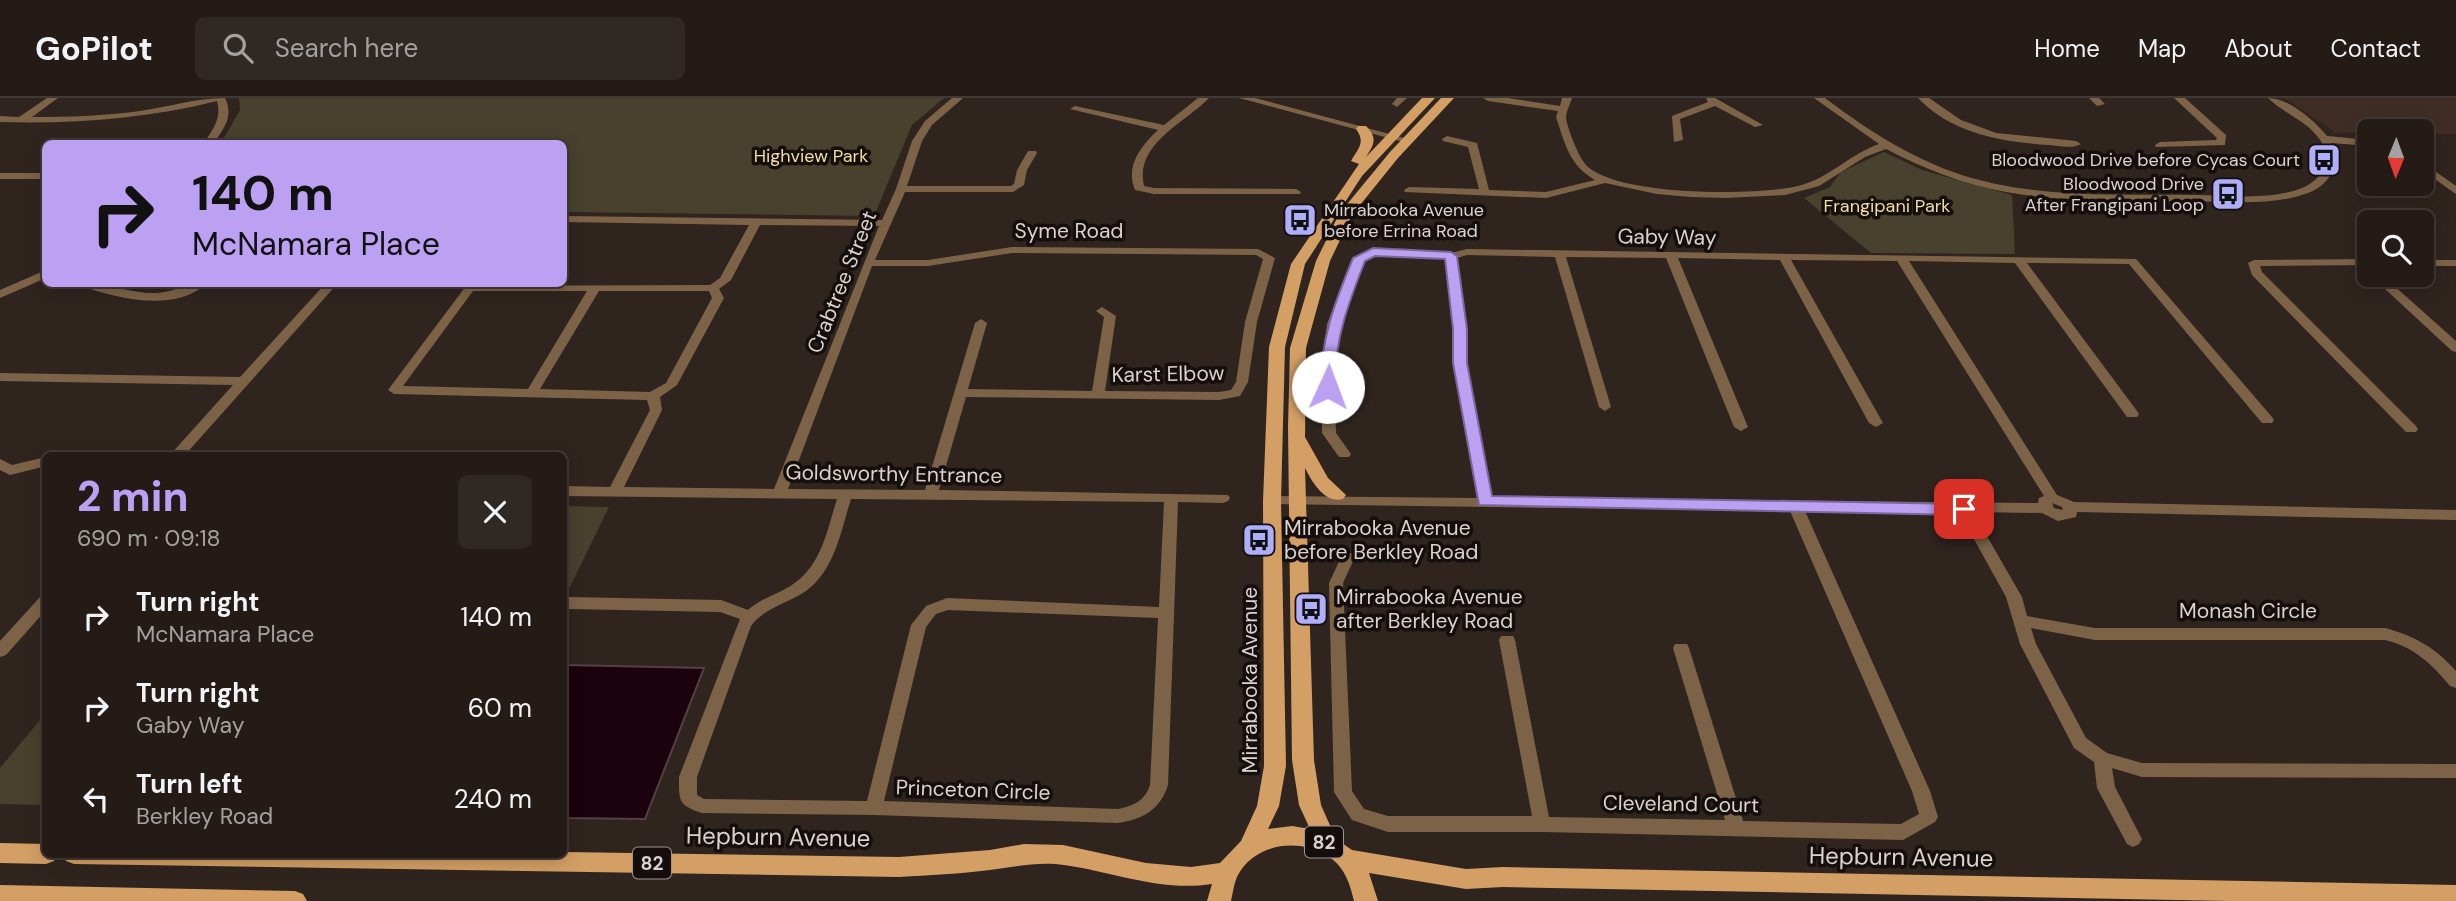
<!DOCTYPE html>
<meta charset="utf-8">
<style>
:root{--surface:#241b16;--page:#302823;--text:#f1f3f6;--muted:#a3a1a1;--line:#413935;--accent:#bca0f2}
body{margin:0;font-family:"DM Sans",sans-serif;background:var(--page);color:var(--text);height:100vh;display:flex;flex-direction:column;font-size:26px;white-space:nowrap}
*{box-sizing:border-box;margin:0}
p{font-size:23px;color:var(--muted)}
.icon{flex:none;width:38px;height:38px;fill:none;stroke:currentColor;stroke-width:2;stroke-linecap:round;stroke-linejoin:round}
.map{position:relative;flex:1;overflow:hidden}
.panel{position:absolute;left:42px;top:354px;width:525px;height:406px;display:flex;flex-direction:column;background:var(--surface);border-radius:10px;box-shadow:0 4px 18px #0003,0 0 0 2px var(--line)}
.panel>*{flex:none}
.top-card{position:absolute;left:42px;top:42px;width:525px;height:147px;border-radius:10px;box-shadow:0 4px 18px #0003,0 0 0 2px var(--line);background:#bca0f2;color:#111;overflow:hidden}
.needle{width:46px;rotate:181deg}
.controls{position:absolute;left:2357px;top:21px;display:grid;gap:14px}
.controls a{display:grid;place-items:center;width:77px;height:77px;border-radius:10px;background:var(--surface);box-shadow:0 4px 18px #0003,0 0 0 2px var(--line);font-size:35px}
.pin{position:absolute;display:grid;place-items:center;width:60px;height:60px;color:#fff;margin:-30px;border-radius:14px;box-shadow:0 4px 10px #0006}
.me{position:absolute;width:77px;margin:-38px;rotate:2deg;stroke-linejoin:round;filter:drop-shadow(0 0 5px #0008)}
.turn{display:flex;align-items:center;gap:24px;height:147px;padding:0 35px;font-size:32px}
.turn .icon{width:91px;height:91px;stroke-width:2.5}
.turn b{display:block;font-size:49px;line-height:60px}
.round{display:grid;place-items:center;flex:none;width:74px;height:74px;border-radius:10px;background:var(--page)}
.headline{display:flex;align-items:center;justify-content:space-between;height:119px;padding:0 35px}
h1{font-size:42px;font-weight:800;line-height:52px;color:var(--accent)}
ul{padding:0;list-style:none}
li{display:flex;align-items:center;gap:21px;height:91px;padding:0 35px}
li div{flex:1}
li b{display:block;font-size:26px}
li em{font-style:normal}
header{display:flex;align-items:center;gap:42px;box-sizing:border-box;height:98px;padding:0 35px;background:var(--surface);border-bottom:2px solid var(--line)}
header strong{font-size:33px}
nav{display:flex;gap:38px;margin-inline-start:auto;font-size:24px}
.search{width:490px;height:63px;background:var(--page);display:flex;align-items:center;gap:18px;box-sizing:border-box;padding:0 24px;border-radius:10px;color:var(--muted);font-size:26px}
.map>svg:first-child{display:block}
.built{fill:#3f2d25}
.green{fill:#47412d}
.water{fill:#1b020c;stroke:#554046;stroke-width:2}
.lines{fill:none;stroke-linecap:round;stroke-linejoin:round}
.street{fill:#7c6348;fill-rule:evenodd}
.primary{fill:#d39f65;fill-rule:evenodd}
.route{fill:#bca0f2;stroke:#7a689d;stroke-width:2}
.labels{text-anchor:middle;stroke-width:7;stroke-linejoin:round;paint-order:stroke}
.far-park-label{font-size:18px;fill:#f2de9f;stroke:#140e0c}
.far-poi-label{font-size:18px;fill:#dbd2cf;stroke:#140e0c;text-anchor:end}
.shield{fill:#140e0c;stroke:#9f9794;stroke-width:2}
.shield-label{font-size:19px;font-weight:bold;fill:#dbd2cf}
.street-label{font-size:21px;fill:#dbd2cf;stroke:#140e0c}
.poi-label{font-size:21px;fill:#dbd2cf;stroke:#140e0c;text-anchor:start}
.near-street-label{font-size:24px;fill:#dbd2cf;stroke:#140e0c}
</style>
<header>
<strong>GoPilot</strong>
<div class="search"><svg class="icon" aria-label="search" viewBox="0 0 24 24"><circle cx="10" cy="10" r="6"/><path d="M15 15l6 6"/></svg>Search here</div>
<nav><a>Home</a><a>Map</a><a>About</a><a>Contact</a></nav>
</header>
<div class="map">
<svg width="2456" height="803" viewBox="0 0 2456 803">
<rect width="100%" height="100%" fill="#30241e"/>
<polygon class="built" points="2285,0 2456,0 2456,36 2422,36 2422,33 2336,35"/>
<g class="green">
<polygon points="239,0 944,0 912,27 874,118 564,114 564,46 221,45 240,12"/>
<polygon points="1884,54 1922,72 2012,97 2015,156 1871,155 1804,100 1830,89 1841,74"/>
<polygon points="564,408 609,409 564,501"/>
<polygon points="45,616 45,707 0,706 0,670"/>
</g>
<polygon class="water" points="564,567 704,570 645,721 564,720"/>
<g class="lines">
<g class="street">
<path d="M47,0H58L32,19C68,19 104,18 140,13C168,9 196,0 225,0C234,18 224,31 213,46H203C213,32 222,20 217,3C145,21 74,26 0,24V18L19,19Z"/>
<path d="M952,0H963L932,27L922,43L907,88H1011L1014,86L1017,72L1028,53H1036L1037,55L1027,72L1024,87L1013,94H905L875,162H928L1012,149L1258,151L1275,160L1257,224L1248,284L1240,298L1219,302L966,299L939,392L1228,397L1230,400L1228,403L1223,405L1178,404L1168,687C1160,712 1143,721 1118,725L874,717L702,715C678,707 679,703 679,679L740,521L720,514L569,511L564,509V501L569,499L721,502L748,512C762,499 781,496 796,484C822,465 828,429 837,401L564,398V388L610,389L650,312L647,302L394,296L388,292L466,188L710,187L720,180L749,127L564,124V118L882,122L896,91L912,43L925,23ZM760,127L879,128L774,391L624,389L662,312L660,299L677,287L724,200L719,191L731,182ZM1012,155L1256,157L1263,161L1245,224L1236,284L1231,292L1219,294L1105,293L1116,218L1102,209L1096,213L1104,219L1092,293L968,291L987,225L981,221L975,225L925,392L788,391L872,168H928ZM473,193H587L528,291L403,288ZM599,193H709L712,200L666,285L650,294L540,291ZM851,401L1164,404L1159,509L947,500L926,508L911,527L867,703L704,701L697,697V679L751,528C765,509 787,506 806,493C835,472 841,432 851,401ZM948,512L1158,520L1150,687C1145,703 1133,708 1118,711L884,703L926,529L936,516Z"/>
<path d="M1198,0H1209C1185,25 1134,46 1144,88L1154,90L1296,91L1301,94L1300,96H1154L1135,92C1125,68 1141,48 1158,32L1070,11L1075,8L1164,27Z"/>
<polygon points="1239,0 1255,0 1412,42 1407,45"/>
<polygon points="1397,0 1407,0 1397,9 1392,6"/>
<path d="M1483,0H1508L1560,8L1562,0H1572C1570,6 1566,14 1566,20C1568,32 1579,61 1588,69C1621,98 1756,98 1798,88C1828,81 1850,56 1879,46L1814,0H1825C1866,31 1909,59 1959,76C2034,101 2118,96 2196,97C2230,97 2269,103 2302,90C2317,84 2329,70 2325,53C2318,27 2286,18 2268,0C2289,0 2314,22 2327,38L2370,42V48L2331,45C2341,66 2330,87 2308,95C2270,109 2226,103 2186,103C2126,102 2065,105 2006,94C1963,86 1924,71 1886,51L1865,59L1819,88L1785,97L1726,100L1691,99L1657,96L1605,85L1546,100L1405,94L1404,92L1409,89L1479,91L1468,49L1443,43L1442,41L1447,38L1477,45L1489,92L1546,94L1595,82C1569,67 1565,46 1556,19L1558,13L1488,3Z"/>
<polygon points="1706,0 1715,0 1763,27 1755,29 1715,8 1680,21 1683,42 1674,44 1672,18 1708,4"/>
<path d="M1918,0H1929L1961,22L1996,35L2076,43L2081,46C2073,51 2059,48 2049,47C2003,44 1952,36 1918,0Z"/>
<polygon points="2089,0 2099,0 2105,6 2097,8"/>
<polygon points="2174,0 2185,0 2226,37 2225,47 2156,49 2155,47 2160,44 2216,42 2217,40"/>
<polygon points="2422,64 2456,88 2456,96 2422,72"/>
<rect x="0" y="75" width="46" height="6"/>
<path d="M1373,151L1451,155L1467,151L2136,161L2272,319L2274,322L2272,325H2262L2129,166L2027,165L2137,313L2139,316L2137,319H2127L2015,165L1909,163L2057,397L2074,404L2456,412V422L2077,414L2076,419L2058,423L2042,415L1973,414L2022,499L2027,518L2095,530H2385C2415,538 2436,550 2456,573V590L2450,588C2432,566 2414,549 2385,542H2095L2031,530L2036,546L2086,640L2107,655L2142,665L2456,666V680L2142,679L2112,670L2115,689L2142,741L2139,746L2133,749L2127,746L2097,690L2094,664L2074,650L2020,546L2006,499L1959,414L1805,413L1930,693L1938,719L1935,724L1903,742L1542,734H1388L1352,722L1334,694L1329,485L1343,455H1353L1355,459L1343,485L1352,693L1364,711L1388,718H1532L1499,542L1501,538H1513L1515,542L1549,719L1725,722L1673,550L1675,546H1687L1689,550L1743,723L1901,726L1919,716L1912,693L1790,413L1267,406L1265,403L1272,398L1477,400L1454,265V231L1446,161L1374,157L1364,162L1339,226L1334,266L1336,335L1351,356L1349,359H1339L1322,335V266L1327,226L1353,160ZM1467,157L1555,159L1599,309L1605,313L1611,309L1566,159L1666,160L1734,329L1741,333L1748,329L1678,160L1780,162L1869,325L1876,329L1883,325L1791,162L1897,163L2044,398L2039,400L2038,405L1491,400L1466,265V231L1457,160ZM2052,405L2062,409L2063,412L2054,410Z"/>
<polygon points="2370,161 2370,167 2260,168 2262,174 2416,328 2418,331 2416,334 2406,334 2252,177 2248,165 2254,162"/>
<rect x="2422" y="162" width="34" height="6"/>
<polygon points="46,172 46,180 0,200 0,192"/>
<polygon points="2370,177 2382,177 2456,243 2456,254 2452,253"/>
<path d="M79,186C105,184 130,196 157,195C174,194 189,184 206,186C174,215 117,200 81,188Z"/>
<polygon points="325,186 337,186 185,357 170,357 233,287 0,283 0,275 240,279"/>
<polygon points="46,359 46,368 10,377 0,372 0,361 12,367"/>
<polygon points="46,497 46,512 6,557 0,559 0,543 41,498"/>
</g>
<g class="primary">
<path d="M1422,0H1435L1362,78L1305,166L1285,249L1281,403L1286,668L1279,708L1268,731L1292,728L1310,731L1299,707L1292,662L1288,329L1290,250L1316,163L1339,116L1390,54L1441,0H1454L1398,60L1352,117L1330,163L1306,250L1305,339L1328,380L1346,397L1343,401C1325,406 1312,384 1305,370L1314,662L1321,707L1336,741L1352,752L1466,771L1503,769L2456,787V803H2229L1503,789L1466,791L1369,775L1378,803H1354C1350,787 1346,772 1332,761C1303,739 1256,744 1238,777C1234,784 1233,795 1231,803H1207L1212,786C1161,794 1114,774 1064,767C1039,763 1015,769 990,772C960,776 929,777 899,779L74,766L66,763L63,756H564V754L899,759L990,752L1024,746L1063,747L1146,765L1191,769L1220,765L1241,743L1257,708L1264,668L1263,403L1269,249L1291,166L1359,66L1351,63C1358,51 1366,44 1356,31L1358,28H1366C1378,40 1374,47 1366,59Z"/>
<polygon points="0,745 46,746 46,756 57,756 54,763 46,766 0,765"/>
<polygon points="0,787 295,793 303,796 307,803 0,803"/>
</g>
</g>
<path class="route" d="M1373,150L1451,154L1457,158L1467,231V265L1492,398L1964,406L1972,411L1964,417L1479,407L1453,265V231L1445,161L1375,158L1365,163C1348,206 1334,243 1335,289L1328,294L1321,289C1320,242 1335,204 1353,160Z"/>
<defs>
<symbol id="bus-square" viewBox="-11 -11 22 22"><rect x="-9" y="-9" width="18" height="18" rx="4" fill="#aeaefa" stroke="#140e0c"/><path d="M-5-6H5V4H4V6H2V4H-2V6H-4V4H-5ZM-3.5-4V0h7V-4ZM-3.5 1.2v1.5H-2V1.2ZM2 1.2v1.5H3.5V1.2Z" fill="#111"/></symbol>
</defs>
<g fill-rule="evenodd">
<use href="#bus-square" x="2305" y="43" width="38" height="38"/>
<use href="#bus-square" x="2209" y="77" width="38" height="38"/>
<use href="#bus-square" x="1281" y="103" width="38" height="38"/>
<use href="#bus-square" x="1240" y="423" width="38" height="38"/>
<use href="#bus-square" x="1292" y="492" width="38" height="38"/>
</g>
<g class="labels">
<g class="far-park-label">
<text x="811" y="64">Highview Park</text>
<text x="1887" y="114">Frangipani Park</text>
</g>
<g class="far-poi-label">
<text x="2300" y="68">Bloodwood Drive before Cycas Court</text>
<text x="2204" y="92">Bloodwood Drive<tspan x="2204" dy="21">After Frangipani Loop</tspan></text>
<text x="1324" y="118" text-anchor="start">Mirrabooka Avenue<tspan x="1324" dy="21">before Errina Road</tspan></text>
</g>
<g class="shield">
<rect x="1305" y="728.5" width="38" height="31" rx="5"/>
<rect x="633" y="749.5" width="38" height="31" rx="5"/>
</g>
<g class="shield-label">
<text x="1324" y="751">82</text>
<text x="652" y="772">82</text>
</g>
<g class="street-label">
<text x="1069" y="140">Syme Road</text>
<text transform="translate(1667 139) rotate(1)" y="7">Gaby Way</text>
<text transform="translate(842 184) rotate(-68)" y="7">Crabtree Street</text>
<text transform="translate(1168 276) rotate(-1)" y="7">Karst Elbow</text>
<text transform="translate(894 376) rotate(1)" y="7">Goldsworthy Entrance</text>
<text x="2248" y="520">Monash Circle</text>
<text transform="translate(1250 582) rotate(-90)" y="7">Mirrabooka Avenue</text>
<text transform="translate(973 692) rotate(2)" y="7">Princeton Circle</text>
<text transform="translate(1681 706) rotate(1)" y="7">Cleveland Court</text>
</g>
<g class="poi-label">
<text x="1284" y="437">Mirrabooka Avenue<tspan x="1284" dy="24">before Berkley Road</tspan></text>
<text x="1336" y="506">Mirrabooka Avenue<tspan x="1336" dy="24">after Berkley Road</tspan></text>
</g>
<g class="near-street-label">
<text transform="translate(778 739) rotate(1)" y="8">Hepburn Avenue</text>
<text transform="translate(1901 759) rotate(1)" y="8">Hepburn Avenue</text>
</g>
</g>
</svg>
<div class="controls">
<a><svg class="needle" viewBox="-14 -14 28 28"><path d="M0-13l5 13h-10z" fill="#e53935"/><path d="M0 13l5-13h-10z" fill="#a3a1a1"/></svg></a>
<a><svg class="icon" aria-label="search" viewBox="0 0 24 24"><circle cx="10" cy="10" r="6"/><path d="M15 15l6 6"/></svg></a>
</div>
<div class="pin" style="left:1964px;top:411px;background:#d93025"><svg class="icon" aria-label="arrive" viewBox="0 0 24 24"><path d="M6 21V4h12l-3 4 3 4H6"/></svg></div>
<svg class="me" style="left:1328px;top:289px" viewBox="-20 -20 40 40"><circle r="19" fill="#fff"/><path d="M0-13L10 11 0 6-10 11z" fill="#bca0f2"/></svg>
<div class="top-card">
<div class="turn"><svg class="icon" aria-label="right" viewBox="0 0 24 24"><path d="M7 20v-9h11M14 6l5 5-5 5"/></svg><div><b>140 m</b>McNamara Place</div></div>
</div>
<section class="panel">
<div class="headline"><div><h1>2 min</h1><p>690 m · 09:18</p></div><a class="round"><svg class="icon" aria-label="close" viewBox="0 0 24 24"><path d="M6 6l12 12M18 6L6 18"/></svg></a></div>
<ul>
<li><svg class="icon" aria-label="right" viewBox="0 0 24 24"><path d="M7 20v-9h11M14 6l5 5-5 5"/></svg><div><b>Turn right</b><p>McNamara Place</p></div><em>140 m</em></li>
<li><svg class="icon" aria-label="right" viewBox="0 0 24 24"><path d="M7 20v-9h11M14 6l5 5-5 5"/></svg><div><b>Turn right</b><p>Gaby Way</p></div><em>60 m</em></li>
<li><svg class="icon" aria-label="left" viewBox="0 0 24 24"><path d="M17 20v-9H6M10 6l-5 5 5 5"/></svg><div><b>Turn left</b><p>Berkley Road</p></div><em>240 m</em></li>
</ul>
</section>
</div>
